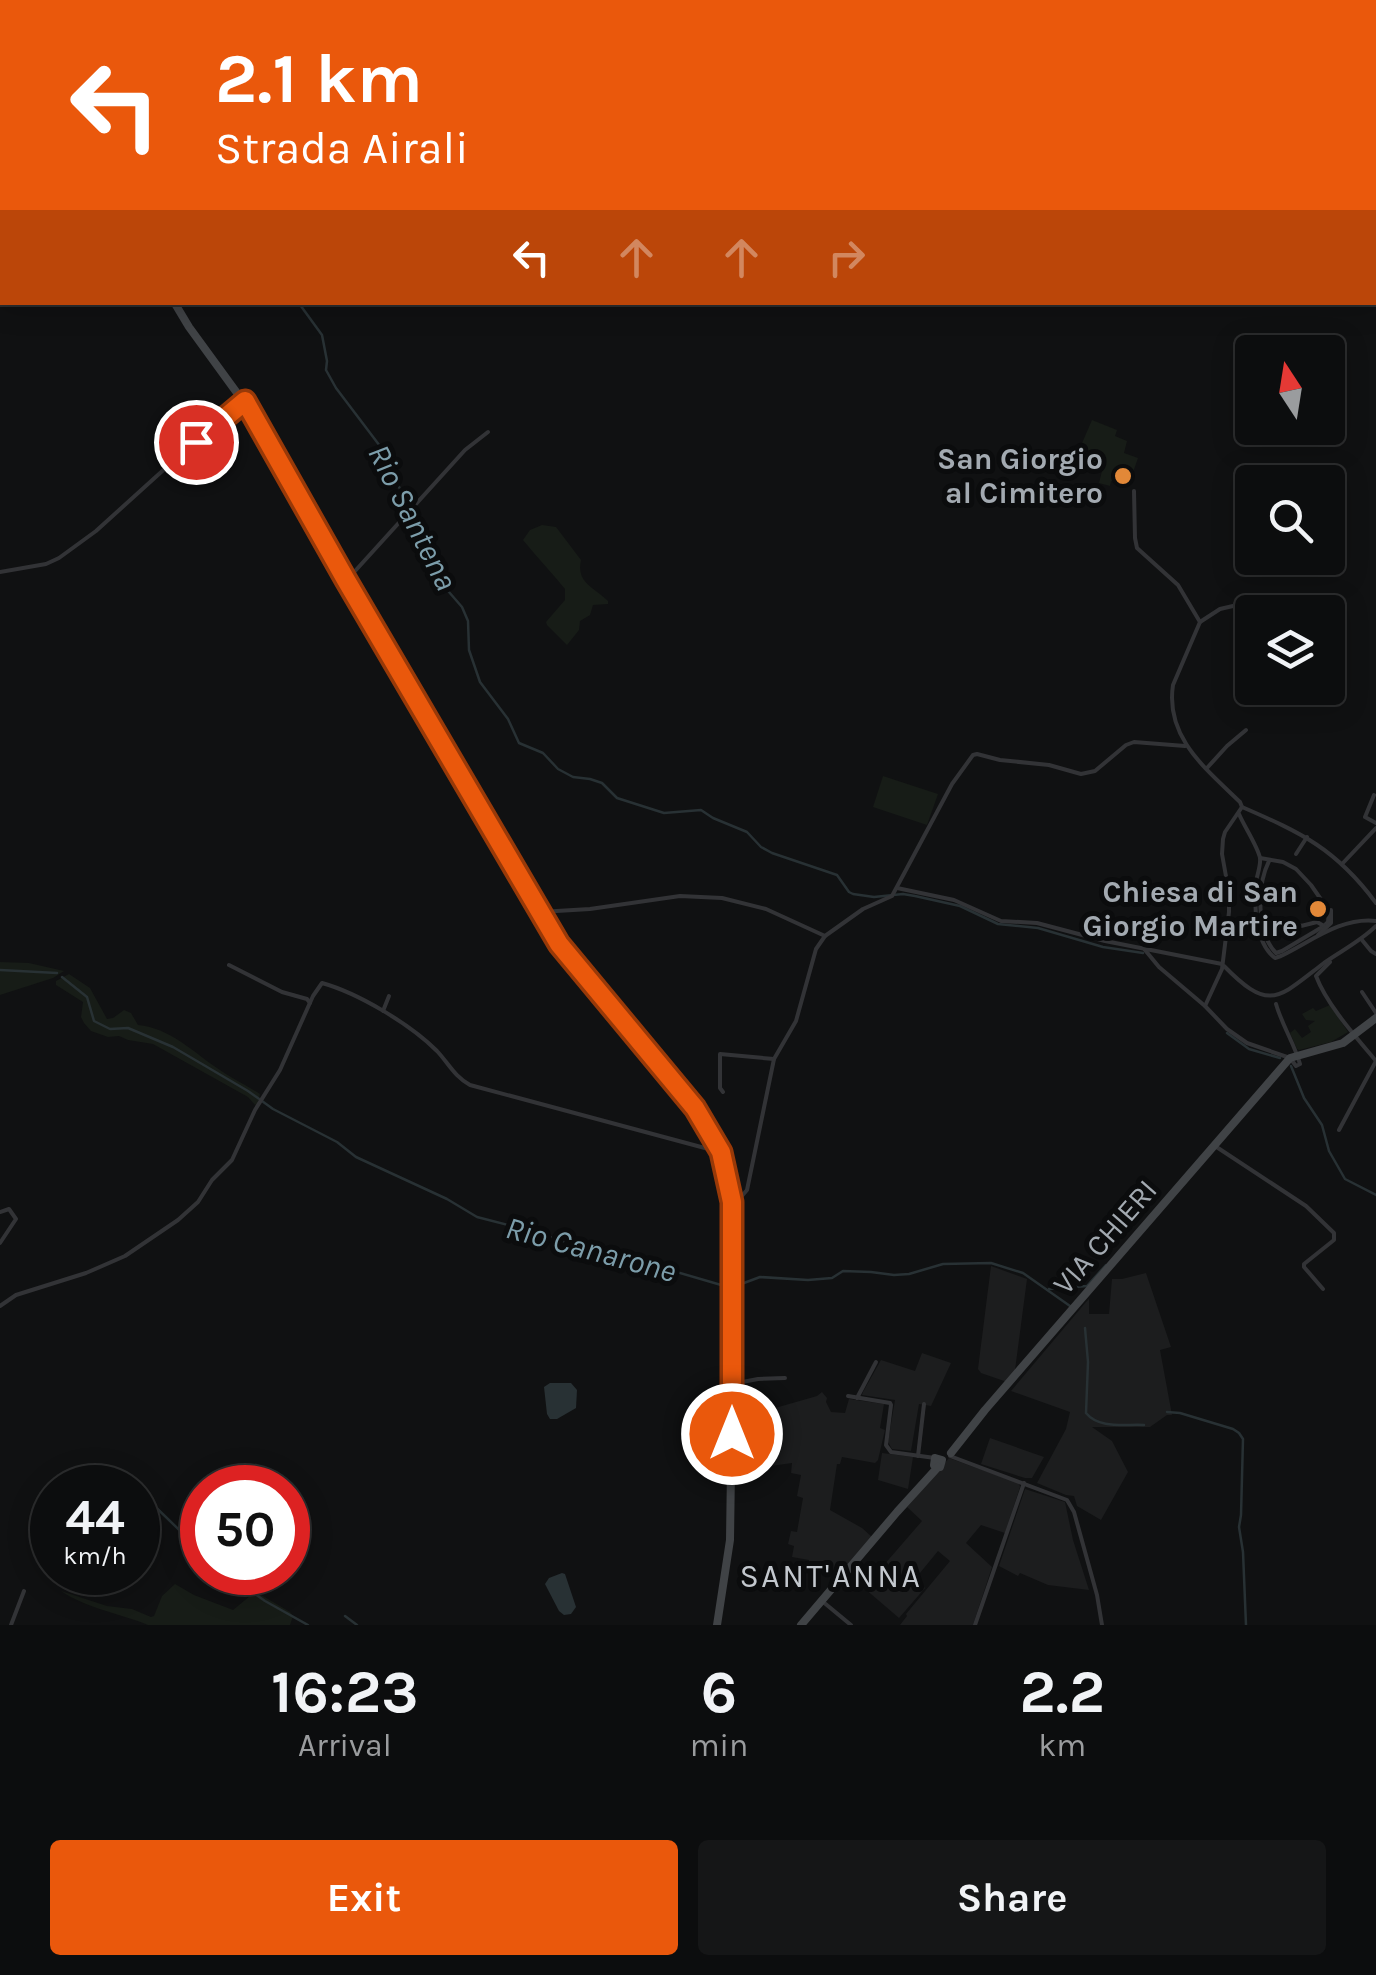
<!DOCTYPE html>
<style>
:root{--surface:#0c0d0e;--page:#151617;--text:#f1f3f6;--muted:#9a9c9e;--line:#2c2d2e;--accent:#ea580c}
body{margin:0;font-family:Karla,sans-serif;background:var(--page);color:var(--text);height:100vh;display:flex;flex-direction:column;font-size:38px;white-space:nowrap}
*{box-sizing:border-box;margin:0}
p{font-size:32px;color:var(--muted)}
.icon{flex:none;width:55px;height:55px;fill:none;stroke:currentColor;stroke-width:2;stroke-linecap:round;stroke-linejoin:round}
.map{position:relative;height:1625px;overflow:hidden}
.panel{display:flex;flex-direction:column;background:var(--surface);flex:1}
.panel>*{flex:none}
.guide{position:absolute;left:0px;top:0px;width:1378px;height:305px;box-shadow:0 5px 25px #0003,0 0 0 2px var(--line);background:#ea580c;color:#fff;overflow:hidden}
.needle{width:65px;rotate:348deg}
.controls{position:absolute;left:1235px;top:335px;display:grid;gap:20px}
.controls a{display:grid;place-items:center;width:110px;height:110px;border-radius:10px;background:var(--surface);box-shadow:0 5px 25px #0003,0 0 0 2px var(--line);font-size:50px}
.speed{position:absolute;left:30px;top:1465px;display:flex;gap:20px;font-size:50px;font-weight:700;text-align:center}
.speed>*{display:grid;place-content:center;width:130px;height:130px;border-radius:50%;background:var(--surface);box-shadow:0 5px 25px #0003,0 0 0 2px var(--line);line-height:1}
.speed small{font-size:25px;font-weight:400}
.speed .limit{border:15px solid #d22;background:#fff;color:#111}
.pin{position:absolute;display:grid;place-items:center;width:85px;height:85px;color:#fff;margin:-42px;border:5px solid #fff;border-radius:50%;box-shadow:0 2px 10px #0007}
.me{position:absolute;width:110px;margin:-55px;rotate:0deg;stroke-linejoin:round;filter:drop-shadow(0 0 8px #0008)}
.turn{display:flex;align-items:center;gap:35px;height:210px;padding:0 50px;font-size:45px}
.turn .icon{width:130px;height:130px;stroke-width:2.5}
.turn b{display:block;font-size:70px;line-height:85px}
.lanes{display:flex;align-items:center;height:95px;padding:0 50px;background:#0003;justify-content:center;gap:50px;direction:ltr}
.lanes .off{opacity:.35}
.eta{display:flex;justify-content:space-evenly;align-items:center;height:170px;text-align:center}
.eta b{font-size:60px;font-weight:700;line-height:70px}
.button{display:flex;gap:20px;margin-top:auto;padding:20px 50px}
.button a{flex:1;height:115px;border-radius:10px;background:var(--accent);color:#fff;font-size:40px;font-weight:700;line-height:115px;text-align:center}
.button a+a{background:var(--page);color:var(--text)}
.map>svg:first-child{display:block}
.built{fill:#1c1d1e}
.green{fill:#171c17}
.water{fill:#283134}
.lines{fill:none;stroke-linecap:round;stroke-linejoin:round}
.stream{stroke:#283134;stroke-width:2.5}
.minor{stroke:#323336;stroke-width:4}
.secondary{stroke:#404346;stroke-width:8}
.route-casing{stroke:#983908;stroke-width:25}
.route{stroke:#ea580c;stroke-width:18}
.poi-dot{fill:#e28838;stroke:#0b0c0d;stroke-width:4}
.labels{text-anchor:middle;stroke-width:10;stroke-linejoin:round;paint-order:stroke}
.poi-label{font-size:30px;font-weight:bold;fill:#a3aab1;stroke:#0b0c0d;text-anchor:end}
.street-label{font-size:30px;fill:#a3aab1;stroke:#0b0c0d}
.water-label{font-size:32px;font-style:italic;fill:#7c9daa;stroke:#0b0c0d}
.neighbourhood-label{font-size:32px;letter-spacing:2.5px;fill:#c3c8ce;stroke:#0b0c0d}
</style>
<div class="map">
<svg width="1376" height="1625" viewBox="0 0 1376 1625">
<rect width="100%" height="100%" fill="#101112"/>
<g class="built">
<polygon points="991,1266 1027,1279 1015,1370 1007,1382 981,1373 978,1369"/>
<polygon points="1146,1273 1171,1347 1160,1350 1172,1415 1167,1415 1150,1427 1092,1427 1112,1441 1128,1472 1101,1520 1077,1506 1074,1496 1066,1495 1037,1483 1066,1429 1070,1412 1011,1391 1086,1302 1089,1299 1089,1314 1109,1314 1112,1279 1122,1279"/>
<polygon points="922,1353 951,1363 931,1406 919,1404 911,1451 892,1449 888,1442 895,1400 862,1395 863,1392 881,1360 915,1371"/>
<polygon points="822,1392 827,1398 826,1402 831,1412 845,1413 849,1399 884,1404 880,1428 885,1430 878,1460 875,1463 842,1457 840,1464 837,1464 830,1510 862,1528 872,1537 842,1573 809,1567 809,1560 792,1557 794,1546 788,1544 791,1531 797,1532 803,1498 797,1496 801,1475 791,1473 792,1463 737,1471 737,1419 817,1396"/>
<polygon points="990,1438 1044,1457 1032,1478 1025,1478 981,1464"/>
<polygon points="882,1453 913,1457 908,1489 878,1480"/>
<polygon points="949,1458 1019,1483 1020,1487 1005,1533 981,1525 966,1543 992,1567 973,1625 900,1625 907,1616 906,1614 950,1561 938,1551 915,1579 925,1588 899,1618 864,1588 922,1521 907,1507"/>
<polygon points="1025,1489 1065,1502 1073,1540 1089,1590 1048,1585 1020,1573 1018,1576 999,1566"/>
</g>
<g class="green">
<polygon points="1092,420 1117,430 1115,436 1127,441 1124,453 1138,458 1128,487 1117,485 1117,483 1111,481 1110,486 1099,483 1103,467 1076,457"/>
<path d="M542,525L556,527L581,560C576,583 594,587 608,601V604L593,605L590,615L580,621L579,630L567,645L547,625L546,622L565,600V589C551,572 537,557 523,540L530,530Z"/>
<polygon points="883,776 938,794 927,825 873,807"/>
<polygon points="0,962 29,963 64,971 53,978 0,995"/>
<path d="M69,974L90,988L107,1019L113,1018L124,1010L131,1013L138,1025C170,1028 192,1051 217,1068C231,1078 246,1085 260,1094L258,1103L255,1105L248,1097L153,1044L128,1040L119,1036L108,1037L91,1031L84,1023L81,1017L83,1002L56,985V981Z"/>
<polygon points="1330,1005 1348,1032 1331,1042 1299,1050 1297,1049 1290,1033 1295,1029 1302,1038 1311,1032 1308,1026 1315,1021 1306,1020 1302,1014 1313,1008 1316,1011"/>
<path d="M241,1583L290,1612L293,1616L290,1625H148C119,1613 88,1609 61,1591L107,1606L132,1609L151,1617L154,1616L162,1596L175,1584L194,1595L233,1610L250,1596L240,1588Z"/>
</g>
<g class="water">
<polygon points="550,1383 571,1383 577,1390 576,1408 557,1419 550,1419 547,1414 544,1387"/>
<polygon points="562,1573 565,1574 576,1607 571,1614 564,1615 559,1611 545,1584 549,1578"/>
</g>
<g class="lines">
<g class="stream">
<polyline points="155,0 156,2"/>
<polyline points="298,302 322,335 327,361 326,370 336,388 386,454 429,562 442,584 462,607 468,621 469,650 480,682 508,719 519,743 543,753 558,769 573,777 590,779 602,783 617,798 664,813 701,810 713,818 747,832 761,847 772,853 837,875 849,892 853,894 874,897 903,894 915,896 960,906 998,924 1038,928 1103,947 1143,953"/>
<polyline points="0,970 57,973"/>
<polyline points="62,977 87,997 94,1021 110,1029 128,1028 173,1047 248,1091 273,1109 337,1142 356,1157 447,1199 477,1217 535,1232 598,1253 617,1263 639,1261 728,1287"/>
<polyline points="1227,1033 1249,1049 1280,1058"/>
<polyline points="1291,1066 1304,1098 1322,1125 1329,1151 1345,1179 1376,1195"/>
<polyline points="736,1286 760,1277 808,1280 832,1278 843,1271 871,1272 894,1275 909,1274 943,1264 991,1263 1023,1273 1070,1306"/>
<polyline points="1049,1289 1087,1286 1106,1265"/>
<path d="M1085,1328L1088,1362L1086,1413C1099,1429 1124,1424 1144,1425"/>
<polyline points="1167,1412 1180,1413 1233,1429 1239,1433 1243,1439 1241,1515 1239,1527 1243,1552 1246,1625"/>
<polyline points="138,1490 202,1552"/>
<polyline points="224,1572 265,1601 308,1625"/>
<polyline points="345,1616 357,1625"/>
</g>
<g class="minor">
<polyline points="0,179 2,178"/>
<path d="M1134,491L1135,538L1137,548L1178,585L1200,622L1173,685C1165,737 1205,768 1240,802L1242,807C1302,833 1336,849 1376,903"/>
<polyline points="0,572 46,564 59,558 96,531 180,455 241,404"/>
<polyline points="346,581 465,450 488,432"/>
<polyline points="1200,622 1220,609 1246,603"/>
<polyline points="1207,768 1227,746 1246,730"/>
<polyline points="1374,795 1365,817 1376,823"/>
<path d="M1239,814C1244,826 1258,847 1260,858C1261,865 1257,875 1256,882C1254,906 1255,943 1275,958L1281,956C1312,941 1341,917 1376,921"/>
<polyline points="1296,854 1307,837"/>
<polyline points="1260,858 1283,862 1296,869 1311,885 1329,911 1328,922 1324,926"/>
<path d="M1269,861C1257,885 1256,933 1276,953L1282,951L1324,926"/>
<polyline points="1342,864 1376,828"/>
<polyline points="897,888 954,900 1001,921 1037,923 1105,941 1222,964"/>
<polyline points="540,912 590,909 680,896 722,898 766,909 825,936"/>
<polyline points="1292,920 1301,926 1317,922 1324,926"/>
<polyline points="1318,935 1331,923 1331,910"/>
<polyline points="1362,940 1371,951 1376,954"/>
<path d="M1145,950L1159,967L1205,1006L1227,1029L1247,1043L1290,1058L1296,1066L1300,1064C1294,1043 1282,1025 1276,1004"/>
<path d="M1330,962L1316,976C1327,1005 1356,1037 1376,1061"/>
<polyline points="229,965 282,992 307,999 310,1003"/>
<path d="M1224,966C1270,1013 1278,998 1324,963C1341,951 1361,941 1376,926"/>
<polyline points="1362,992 1376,1013"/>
<polyline points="1205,1006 1222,969 1229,912 1229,893 1222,854 1223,839 1225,832 1242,807"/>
<polyline points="383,1011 389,996"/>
<polyline points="723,1092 720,1088 720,1054 774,1059"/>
<polyline points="1339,1130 1376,1061"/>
<polyline points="1215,1146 1306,1206 1334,1233 1334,1240 1304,1264 1304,1267 1323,1289"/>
<polyline points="732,1201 741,1197 747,1190 774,1059 796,1021 816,949 825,936 863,909 892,896 952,784 973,755 977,754 1000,760 1049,765 1081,774 1095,771 1126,745 1134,742 1185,746"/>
<polyline points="0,1212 9,1209 16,1219 0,1243"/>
<path d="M0,1306L16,1295L86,1273L125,1256L178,1220L198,1202L212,1180L232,1160L255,1110L280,1070L313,996L322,983C358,993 410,1024 437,1051C449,1064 454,1076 470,1085L716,1151"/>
<polyline points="732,1384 758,1379 785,1378"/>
<polyline points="848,1396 890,1403 891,1405 886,1445 891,1452 935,1458"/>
<polyline points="857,1398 876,1362"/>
<polyline points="918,1456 924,1404"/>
<polyline points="950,1456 1067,1500 1074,1512 1097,1595 1102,1625"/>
<polyline points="822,1601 851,1625"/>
<polyline points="11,1625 24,1591"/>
<polyline points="975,1625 1024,1483"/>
</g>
<g class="secondary">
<polyline points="80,0 81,2"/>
<polyline points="174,302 189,327 253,415 346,581 559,944 695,1108 721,1152 732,1201 732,1398 730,1540 717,1625"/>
<polyline points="951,1453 985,1410 1290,1058 1343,1043 1376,1018"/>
<polygon points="935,1458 942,1460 940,1467 934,1465"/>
<polyline points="801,1625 897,1512 938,1467"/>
</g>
</g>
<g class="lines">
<defs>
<polyline id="route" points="196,442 245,401 346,580 559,944 695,1108 721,1152 732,1202 732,1434"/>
</defs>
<use href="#route" class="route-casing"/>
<use href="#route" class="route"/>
</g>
<g class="poi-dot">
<circle cx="1123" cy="476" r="10"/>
<circle cx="1318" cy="909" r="10"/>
</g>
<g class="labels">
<g class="poi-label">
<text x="1103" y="469">San Giorgio<tspan x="1103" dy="34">al Cimitero</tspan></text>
<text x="1298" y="902">Chiesa di San<tspan x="1298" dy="34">Giorgio Martire</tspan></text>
</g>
<g class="street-label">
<text transform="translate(1105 1237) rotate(-49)" y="10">VIA CHIERI</text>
</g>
<g class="water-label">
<text transform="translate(413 517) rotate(63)" y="11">Rio Santena</text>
<text transform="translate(591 1249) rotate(15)" y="11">Rio Canarone</text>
</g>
<g class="neighbourhood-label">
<text x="831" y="1587">SANT'ANNA</text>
</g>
</g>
</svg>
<div class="controls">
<a><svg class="needle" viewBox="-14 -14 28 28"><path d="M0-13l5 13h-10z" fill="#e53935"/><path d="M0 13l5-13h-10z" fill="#9a9c9e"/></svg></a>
<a><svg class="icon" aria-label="search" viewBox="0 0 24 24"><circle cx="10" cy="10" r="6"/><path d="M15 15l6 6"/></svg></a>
<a><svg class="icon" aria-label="layers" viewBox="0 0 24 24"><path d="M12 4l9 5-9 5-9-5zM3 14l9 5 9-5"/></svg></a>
</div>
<div class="speed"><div>44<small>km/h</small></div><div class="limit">50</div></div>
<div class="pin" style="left:196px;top:442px;background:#d93025"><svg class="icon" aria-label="arrive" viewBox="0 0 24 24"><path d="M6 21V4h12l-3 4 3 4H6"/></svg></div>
<svg class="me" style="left:732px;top:1434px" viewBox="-20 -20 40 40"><circle r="17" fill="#ea580c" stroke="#fff" stroke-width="3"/><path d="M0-11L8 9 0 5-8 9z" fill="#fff"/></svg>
<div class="guide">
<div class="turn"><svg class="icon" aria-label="left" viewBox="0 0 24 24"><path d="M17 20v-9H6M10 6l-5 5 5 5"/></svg><div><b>2.1 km</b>Strada Airali</div></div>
<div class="lanes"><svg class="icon" aria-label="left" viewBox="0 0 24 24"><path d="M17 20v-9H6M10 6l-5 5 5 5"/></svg><svg class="icon off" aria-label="ahead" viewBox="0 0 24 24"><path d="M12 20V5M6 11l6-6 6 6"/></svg><svg class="icon off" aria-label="ahead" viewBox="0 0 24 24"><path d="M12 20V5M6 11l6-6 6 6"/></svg><svg class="icon off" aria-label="right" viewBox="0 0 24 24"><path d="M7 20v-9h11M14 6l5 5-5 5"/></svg></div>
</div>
</div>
<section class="panel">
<div class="eta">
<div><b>16:23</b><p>Arrival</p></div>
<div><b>6</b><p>min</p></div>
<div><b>2.2</b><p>km</p></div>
</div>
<div class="button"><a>Exit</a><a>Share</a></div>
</section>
